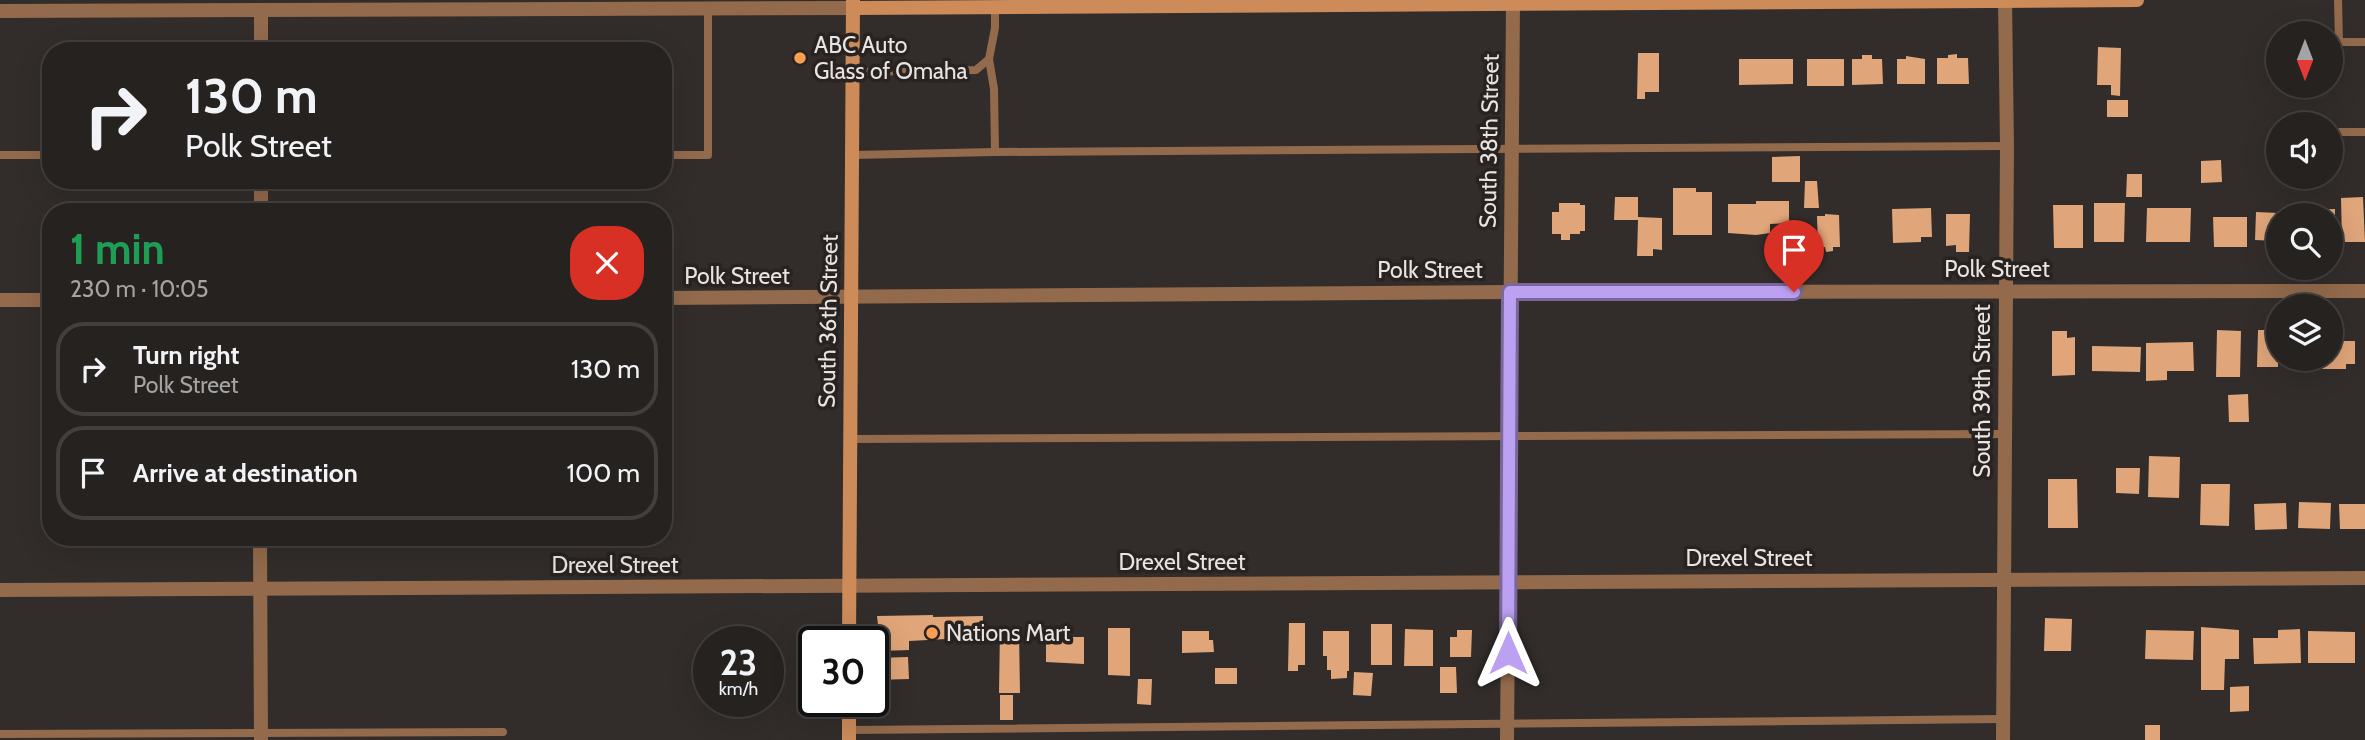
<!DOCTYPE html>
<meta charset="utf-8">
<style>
:root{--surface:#262220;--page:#322f2d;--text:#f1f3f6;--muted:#a4a4a5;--line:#423f3e}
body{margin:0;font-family:Cabin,sans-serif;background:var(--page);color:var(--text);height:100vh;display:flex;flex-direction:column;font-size:26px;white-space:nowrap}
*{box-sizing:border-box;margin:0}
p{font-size:23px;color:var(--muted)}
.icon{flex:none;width:38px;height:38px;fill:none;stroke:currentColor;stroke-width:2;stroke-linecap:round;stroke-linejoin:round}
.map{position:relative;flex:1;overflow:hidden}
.details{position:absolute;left:42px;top:203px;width:630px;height:343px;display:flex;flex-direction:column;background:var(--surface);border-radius:28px;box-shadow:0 7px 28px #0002,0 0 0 2px var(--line)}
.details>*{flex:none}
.top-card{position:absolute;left:42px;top:42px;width:630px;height:147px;border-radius:28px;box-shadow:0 7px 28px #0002,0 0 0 2px var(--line);background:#262220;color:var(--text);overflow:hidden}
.needle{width:46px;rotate:180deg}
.tools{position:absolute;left:2266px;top:21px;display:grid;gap:14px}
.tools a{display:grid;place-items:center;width:77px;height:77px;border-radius:50%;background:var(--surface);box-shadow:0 7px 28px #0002,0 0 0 2px var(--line);font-size:35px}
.speed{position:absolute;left:693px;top:626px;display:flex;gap:14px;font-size:35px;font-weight:700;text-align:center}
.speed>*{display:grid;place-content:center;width:91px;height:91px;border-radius:50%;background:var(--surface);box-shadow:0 7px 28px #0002,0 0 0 2px var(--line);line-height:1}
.speed small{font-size:18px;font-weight:400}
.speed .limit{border:4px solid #111;border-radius:10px;background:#fff;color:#111}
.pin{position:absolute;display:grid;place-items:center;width:60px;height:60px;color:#fff;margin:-72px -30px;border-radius:50% 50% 50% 0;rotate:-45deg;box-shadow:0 0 7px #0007}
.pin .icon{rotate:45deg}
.me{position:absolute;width:77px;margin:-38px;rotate:0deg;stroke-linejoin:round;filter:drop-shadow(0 0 5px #0008)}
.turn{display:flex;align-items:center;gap:24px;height:147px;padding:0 28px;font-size:32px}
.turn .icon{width:91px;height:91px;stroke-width:2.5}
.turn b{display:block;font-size:49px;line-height:60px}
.round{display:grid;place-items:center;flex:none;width:74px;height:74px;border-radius:28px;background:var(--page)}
.headline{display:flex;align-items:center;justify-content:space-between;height:119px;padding:0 28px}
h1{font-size:42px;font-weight:700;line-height:52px;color:#1e9e55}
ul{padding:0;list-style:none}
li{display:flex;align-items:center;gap:21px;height:94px;margin:0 14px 10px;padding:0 14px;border:4px solid var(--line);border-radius:28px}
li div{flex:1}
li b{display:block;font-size:26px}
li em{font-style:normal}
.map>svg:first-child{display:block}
.building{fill:#e0a579}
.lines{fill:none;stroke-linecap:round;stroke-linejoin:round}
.service{stroke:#936a4c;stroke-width:8}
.minor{stroke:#936a4c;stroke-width:14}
.tertiary{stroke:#936a4c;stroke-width:14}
.secondary{stroke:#cc8b59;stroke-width:14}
.route-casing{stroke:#7a689d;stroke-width:18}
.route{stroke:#bca0f2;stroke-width:12}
.poi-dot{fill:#fb9e52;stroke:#282320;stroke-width:2.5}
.labels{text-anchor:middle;stroke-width:7;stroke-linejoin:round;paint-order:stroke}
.poi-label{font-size:23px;fill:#e7e4e2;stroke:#282320;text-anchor:start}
.street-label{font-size:23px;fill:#e7e4e2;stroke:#282320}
</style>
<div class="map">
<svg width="2365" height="740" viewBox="0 0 2365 740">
<rect width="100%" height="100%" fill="#322d2a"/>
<g class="building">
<polygon points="2098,47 2121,48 2120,96 2111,95 2111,85 2097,85"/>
<polygon points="1638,53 1659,53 1659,92 1645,92 1645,99 1637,99"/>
<polygon points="1957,54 1957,58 1968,58 1969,84 1937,84 1937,58 1948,58 1948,55"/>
<polygon points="1862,55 1872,55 1872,59 1882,59 1883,84 1852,85 1852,59 1862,59"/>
<polygon points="1906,56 1925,59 1925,84 1897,84 1897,59 1906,59"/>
<polygon points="1739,59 1793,59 1793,84 1739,85"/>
<rect x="1807" y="59" width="37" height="27"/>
<rect x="2107" y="100" width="21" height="17"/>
<polygon points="1800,156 1800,182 1772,182 1772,157"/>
<polygon points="2221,160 2222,182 2201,183 2201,161"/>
<polygon points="2127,174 2142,174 2142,197 2126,197"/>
<polygon points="1805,181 1817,181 1819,208 1804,208"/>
<polygon points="1673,188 1696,188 1696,192 1712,192 1712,235 1673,235"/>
<polygon points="1615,197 1638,197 1638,217 1662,218 1662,250 1653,249 1653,256 1637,256 1638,220 1614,220"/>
<polygon points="2363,197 2365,242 2342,242 2341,198"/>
<polygon points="1756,201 1789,201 1789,223 1770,224 1770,233 1756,235 1728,233 1728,204 1756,204"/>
<polygon points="1559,203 1580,203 1580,205 1585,205 1585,231 1580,231 1580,234 1570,234 1570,240 1561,240 1561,234 1552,234 1552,212 1559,212"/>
<polygon points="2094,203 2125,203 2124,242 2094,242"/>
<polygon points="2053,205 2083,205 2083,248 2054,248"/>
<polygon points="1931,208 1932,237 1921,237 1921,242 1893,243 1892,209"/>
<polygon points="2147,208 2191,208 2190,242 2146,242"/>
<polygon points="2335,209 2335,241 2331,241 2331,215 2299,215 2299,210"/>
<polygon points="2256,212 2278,213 2278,241 2255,240"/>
<polygon points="1825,214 1839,215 1840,247 1833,247 1833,251 1826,252 1825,247 1818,248 1817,216 1825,216"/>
<polygon points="1946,214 1970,214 1969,252 1956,252 1956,245 1946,246"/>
<polygon points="2213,217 2247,217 2247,247 2214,247"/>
<polygon points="2217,330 2241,331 2240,377 2216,377"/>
<polygon points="2258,330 2278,330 2278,367 2257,367"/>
<polygon points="2052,331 2067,331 2067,338 2075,337 2075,375 2052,376"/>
<polygon points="2331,341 2355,341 2355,364 2346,364 2346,369 2302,369 2304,359 2331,359"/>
<polygon points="2193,342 2194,371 2167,371 2167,380 2146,381 2146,343"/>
<polygon points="2092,346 2141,347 2140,372 2092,371"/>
<polygon points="2248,394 2249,422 2229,422 2228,395"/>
<polygon points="2149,456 2180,457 2179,498 2148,497"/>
<polygon points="2116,468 2140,468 2139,494 2116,493"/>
<polygon points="2048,479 2077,479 2078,528 2048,528"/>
<polygon points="2201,484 2230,484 2229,526 2200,525"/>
<polygon points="2299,502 2331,503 2330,529 2298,528"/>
<polygon points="2286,503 2287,529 2255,530 2254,504"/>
<polygon points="2339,504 2365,504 2365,529 2340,529"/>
<polygon points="933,615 933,617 983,616 983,637 909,641 909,650 881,651 877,616"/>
<polygon points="2045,618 2072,619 2071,651 2044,651"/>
<polygon points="1289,623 1305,623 1305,665 1298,665 1298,671 1288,671"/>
<rect x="1371" y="624" width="21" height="41"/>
<polygon points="2201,627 2239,630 2239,659 2225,659 2224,690 2201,690"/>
<polygon points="1000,628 1017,628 1019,632 1020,693 999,693"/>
<polygon points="1108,628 1130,628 1130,676 1108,675"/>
<polygon points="1405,629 1433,630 1433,666 1404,666"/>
<polygon points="2300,629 2301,663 2254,664 2253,638 2278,638 2278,630"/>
<polygon points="1457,630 1472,630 1471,657 1450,657 1450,637 1457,637"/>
<polygon points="2146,630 2194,631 2193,660 2145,659"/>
<polygon points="1182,631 1209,631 1209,640 1213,640 1214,652 1182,653"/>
<polygon points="1323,631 1349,631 1349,671 1347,671 1347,678 1331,679 1331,670 1327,670 1327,656 1323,656"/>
<polygon points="2308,631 2355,632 2355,663 2308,663"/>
<polygon points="1046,633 1063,633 1063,635 1070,637 1084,637 1084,664 1046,662"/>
<polygon points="908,657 909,679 874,680 874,658"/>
<polygon points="1440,667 1456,667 1457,693 1440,693"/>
<rect x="1215" y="668" width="22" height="16"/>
<polygon points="1354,672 1373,673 1371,696 1353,695"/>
<polygon points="1138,679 1152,679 1151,705 1137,704"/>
<polygon points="2249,686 2249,711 2230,712 2230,687"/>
<rect x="1000" y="695" width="13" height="25"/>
<rect x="2145" y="725" width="15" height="15"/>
</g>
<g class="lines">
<g class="service">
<polyline points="2338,0 2339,42 2365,42"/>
<polyline points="989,59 994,89 995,152"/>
<polyline points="853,72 976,70 989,59 995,28 995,7"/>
<polyline points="2338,132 2365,132"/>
<polyline points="0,155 51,155"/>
<polyline points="663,155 708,155 708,8"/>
<polyline points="853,155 995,152 2007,146"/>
<polyline points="850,439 2005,434"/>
<polyline points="849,730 2003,719"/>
<polyline points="0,734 503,732"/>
</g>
<g class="minor">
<polyline points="261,10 261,51"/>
<polyline points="261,180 261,212"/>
<polyline points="663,298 1510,292 2365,291"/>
<polyline points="0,300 51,300"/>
<polyline points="260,537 261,740"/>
<polyline points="0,590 2365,578"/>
<polyline points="1507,740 1513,4"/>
<polyline points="2003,740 2007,146 2005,0"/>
</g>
<polyline class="tertiary" points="0,11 853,8"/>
<g class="secondary">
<polyline points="853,8 2137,0"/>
<polyline points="849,642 853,1"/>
<polyline points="849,740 849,702"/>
</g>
</g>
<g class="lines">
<defs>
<polyline id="route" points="1508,653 1510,292 1794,292"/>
</defs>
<use href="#route" class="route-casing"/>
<use href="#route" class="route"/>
</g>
<g class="poi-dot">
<circle cx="800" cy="58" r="7"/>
<circle cx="932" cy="633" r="7"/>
</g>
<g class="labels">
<g class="poi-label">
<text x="814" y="53">ABC Auto<tspan x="814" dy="26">Glass of Omaha</tspan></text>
<text x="946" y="641">Nations Mart</text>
</g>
<g class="street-label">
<text transform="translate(1489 141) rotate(-89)" y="8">South 38th Street</text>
<text x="1997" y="277">Polk Street</text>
<text x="1430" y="278">Polk Street</text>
<text x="737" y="284">Polk Street</text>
<text transform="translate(828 321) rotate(-89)" y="8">South 36th Street</text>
<text transform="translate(1982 391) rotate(-90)" y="8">South 39th Street</text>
<text x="1749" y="566">Drexel Street</text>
<text x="1182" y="570">Drexel Street</text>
<text x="615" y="573">Drexel Street</text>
</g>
</g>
</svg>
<div class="tools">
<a><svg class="needle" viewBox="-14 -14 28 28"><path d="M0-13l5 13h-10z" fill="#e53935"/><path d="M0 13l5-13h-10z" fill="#a4a4a5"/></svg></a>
<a><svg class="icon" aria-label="sound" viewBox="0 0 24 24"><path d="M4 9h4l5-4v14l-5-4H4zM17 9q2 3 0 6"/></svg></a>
<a><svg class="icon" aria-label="search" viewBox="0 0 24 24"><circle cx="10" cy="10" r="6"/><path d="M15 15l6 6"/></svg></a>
<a><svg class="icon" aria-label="layers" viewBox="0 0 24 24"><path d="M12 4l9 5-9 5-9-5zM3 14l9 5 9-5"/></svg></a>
</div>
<div class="speed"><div>23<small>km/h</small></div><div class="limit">30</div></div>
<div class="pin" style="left:1794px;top:292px;background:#d93025"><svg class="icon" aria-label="arrive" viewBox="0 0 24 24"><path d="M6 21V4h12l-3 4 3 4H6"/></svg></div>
<svg class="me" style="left:1508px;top:653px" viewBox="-20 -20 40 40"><path d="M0-17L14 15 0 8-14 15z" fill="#bca0f2" stroke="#fff" stroke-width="4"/></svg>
<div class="top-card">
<div class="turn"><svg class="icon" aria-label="right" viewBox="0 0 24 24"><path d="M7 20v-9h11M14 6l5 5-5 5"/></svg><div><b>130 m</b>Polk Street</div></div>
</div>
<section class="details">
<div class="headline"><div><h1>1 min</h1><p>230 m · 10:05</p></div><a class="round" style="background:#d93025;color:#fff"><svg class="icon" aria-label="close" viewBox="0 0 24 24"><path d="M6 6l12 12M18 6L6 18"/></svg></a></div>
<ul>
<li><svg class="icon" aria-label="right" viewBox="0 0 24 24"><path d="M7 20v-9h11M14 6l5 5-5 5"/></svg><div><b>Turn right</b><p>Polk Street</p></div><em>130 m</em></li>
<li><svg class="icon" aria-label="arrive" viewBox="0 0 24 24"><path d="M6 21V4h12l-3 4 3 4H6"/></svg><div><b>Arrive at destination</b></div><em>100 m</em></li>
</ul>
</section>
</div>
